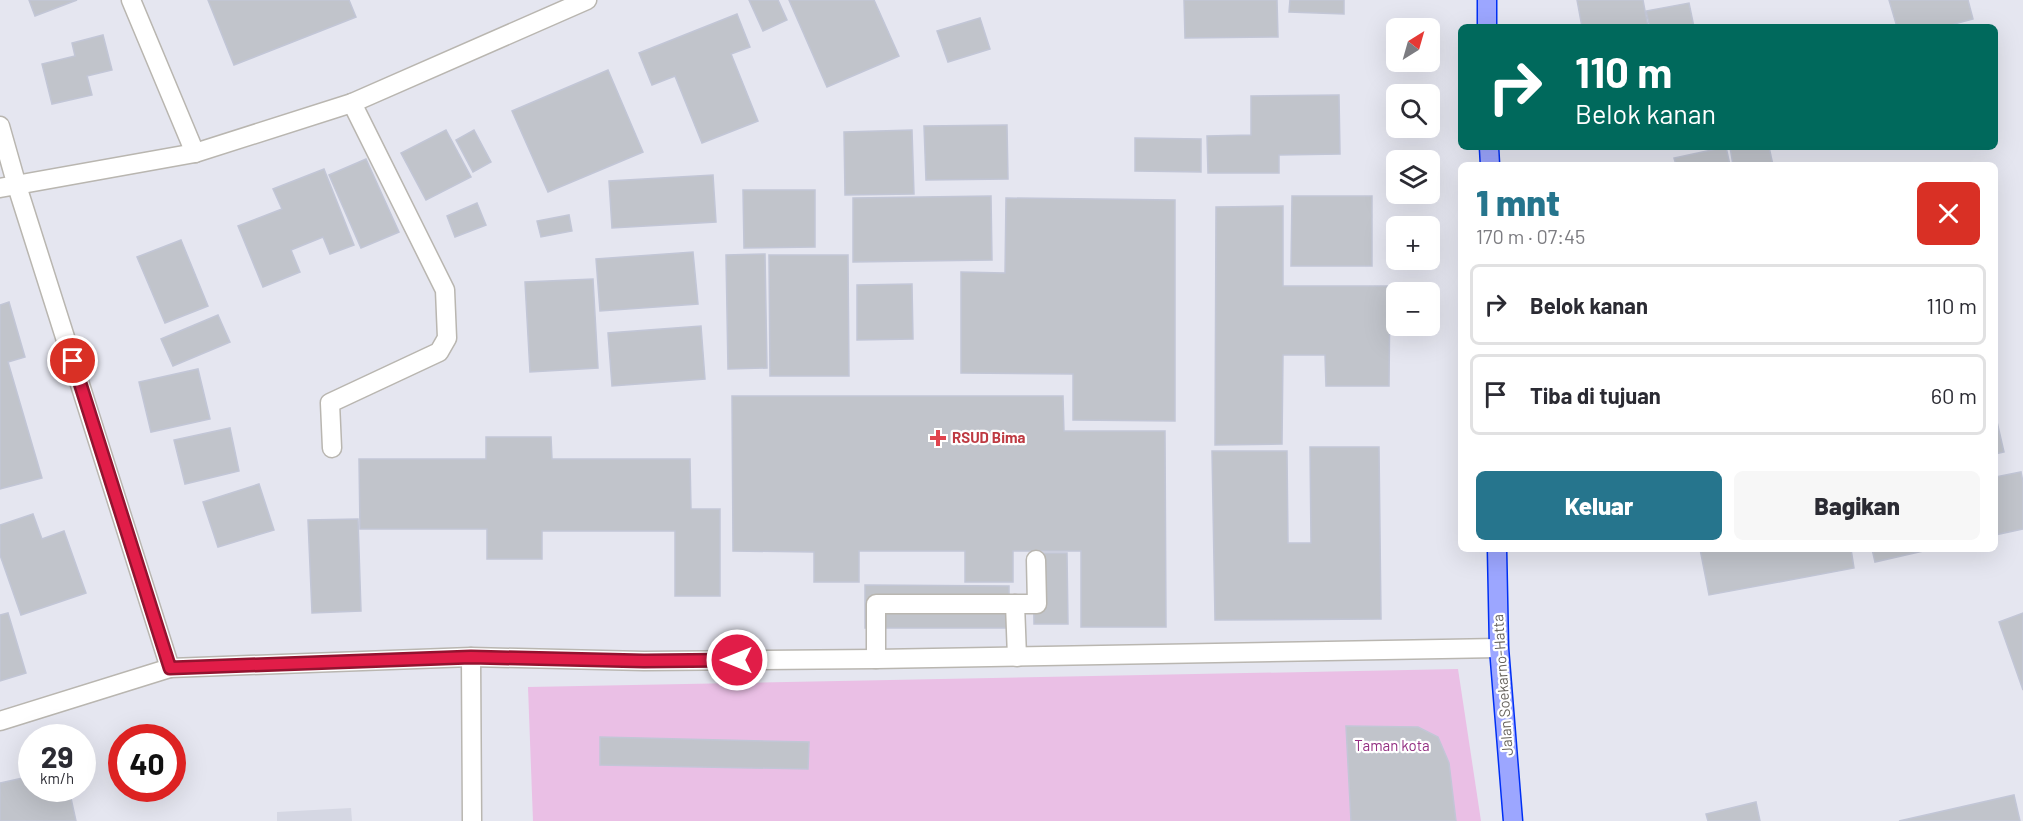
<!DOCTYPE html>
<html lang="id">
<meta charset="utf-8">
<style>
:root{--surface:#fff;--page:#f7f7f7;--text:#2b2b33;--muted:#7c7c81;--line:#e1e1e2;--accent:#26758d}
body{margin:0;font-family:Barlow,sans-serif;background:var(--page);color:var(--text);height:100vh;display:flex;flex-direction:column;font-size:22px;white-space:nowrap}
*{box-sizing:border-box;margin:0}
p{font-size:20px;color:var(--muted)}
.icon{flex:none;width:33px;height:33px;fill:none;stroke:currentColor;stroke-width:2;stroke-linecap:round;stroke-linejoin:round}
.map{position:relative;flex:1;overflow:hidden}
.details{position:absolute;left:1458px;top:162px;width:540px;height:390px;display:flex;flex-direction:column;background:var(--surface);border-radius:9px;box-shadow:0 6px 24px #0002}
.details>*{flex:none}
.top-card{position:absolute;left:1458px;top:24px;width:540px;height:126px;border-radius:9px;box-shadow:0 6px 24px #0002;background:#00695c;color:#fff;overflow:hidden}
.needle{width:39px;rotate:37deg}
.tools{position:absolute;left:1386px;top:18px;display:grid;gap:12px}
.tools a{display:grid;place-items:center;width:54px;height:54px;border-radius:9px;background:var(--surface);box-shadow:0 6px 24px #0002;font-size:30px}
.speed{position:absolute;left:18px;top:724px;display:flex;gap:12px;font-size:30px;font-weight:700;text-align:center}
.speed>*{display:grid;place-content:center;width:78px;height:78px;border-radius:50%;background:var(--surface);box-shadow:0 6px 24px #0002;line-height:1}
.speed small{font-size:15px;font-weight:400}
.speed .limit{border:9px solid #d22;background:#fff;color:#111}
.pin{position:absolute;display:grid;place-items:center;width:51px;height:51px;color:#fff;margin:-26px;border:3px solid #fff;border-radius:50%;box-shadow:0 2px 6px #0007}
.me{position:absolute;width:66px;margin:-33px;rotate:270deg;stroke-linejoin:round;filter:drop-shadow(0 0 4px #0008)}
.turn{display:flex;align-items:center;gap:21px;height:126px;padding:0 18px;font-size:27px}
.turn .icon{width:78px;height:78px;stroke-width:2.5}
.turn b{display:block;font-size:42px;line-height:51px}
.round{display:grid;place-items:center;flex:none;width:63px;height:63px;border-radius:9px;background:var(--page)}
.head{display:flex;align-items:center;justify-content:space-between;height:102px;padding:0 18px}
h1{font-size:36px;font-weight:800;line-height:45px;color:var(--accent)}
.button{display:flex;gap:12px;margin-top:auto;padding:12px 18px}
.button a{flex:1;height:69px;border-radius:9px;background:var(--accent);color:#fff;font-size:24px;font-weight:800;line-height:69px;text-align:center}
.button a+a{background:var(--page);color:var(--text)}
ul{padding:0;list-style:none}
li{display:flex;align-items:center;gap:18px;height:81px;margin:0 12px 9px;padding:0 6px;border:3px solid var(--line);border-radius:9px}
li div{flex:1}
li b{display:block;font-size:22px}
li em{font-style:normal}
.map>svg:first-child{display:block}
.education{fill:#d5d7e3}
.green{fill:#eabfe5}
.building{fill:#c1c4cb;stroke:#c2c6d6;stroke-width:1.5}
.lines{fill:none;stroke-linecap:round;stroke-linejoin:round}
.service-casing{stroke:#b9b6b0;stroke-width:21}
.minor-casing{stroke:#b9b6b0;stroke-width:21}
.tertiary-casing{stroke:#b9b6b0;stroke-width:21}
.trunk-casing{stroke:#0030f5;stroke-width:21}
.service{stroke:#fff;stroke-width:18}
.minor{stroke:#fff;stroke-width:18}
.tertiary{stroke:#fff;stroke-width:18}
.trunk{stroke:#9ca6ff;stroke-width:18}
.route-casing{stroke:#92132f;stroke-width:15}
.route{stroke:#e11d48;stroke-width:10}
.health-dot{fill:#e0444e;stroke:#fff;stroke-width:2}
.labels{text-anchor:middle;stroke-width:4.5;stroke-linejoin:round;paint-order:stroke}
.health-label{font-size:15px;font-weight:bold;fill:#be3a42;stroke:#fff;text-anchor:start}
.street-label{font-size:15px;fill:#67635c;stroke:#fff}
.park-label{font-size:15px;fill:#932f82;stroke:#fff}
</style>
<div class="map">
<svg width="2023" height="821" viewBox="0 0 2023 821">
<rect width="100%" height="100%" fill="#e5e6f0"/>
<polygon class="education" points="351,808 352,821 277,821 277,812"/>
<polygon class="green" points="1458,669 1481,821 533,821 528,687"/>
<g class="building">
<polygon points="29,0 77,0 35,16"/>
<polygon points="208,0 349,0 356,17 234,65"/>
<polygon points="749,0 778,0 787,20 763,31"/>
<polygon points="789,0 874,0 899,56 827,87"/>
<polygon points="1184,0 1277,0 1278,37 1185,38"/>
<polygon points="1290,0 1344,0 1344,14 1289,12"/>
<polygon points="1577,0 1643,0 1648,27 1582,27"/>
<polygon points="1889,0 1968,0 1973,19 1943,27 1897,27"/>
<polygon points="1689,3 1694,27 1650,27 1646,11"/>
<polygon points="737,14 750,47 731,54 758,121 702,143 675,76 652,85 639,53"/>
<polygon points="980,18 990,49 948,62 937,31"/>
<polygon points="103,35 112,70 87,76 92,95 52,104 42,64 75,56 72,43"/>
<polygon points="608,70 643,152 548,192 512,111"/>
<polygon points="1339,95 1340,154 1279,155 1279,173 1208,173 1207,136 1251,135 1251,96"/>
<polygon points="1007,125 1008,179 926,180 924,126"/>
<polygon points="446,130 471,177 426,200 401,153"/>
<polygon points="474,130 491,162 473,172 456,140"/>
<polygon points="912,130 914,194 845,195 844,132"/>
<polygon points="1135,138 1201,139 1201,172 1135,171"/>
<polygon points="1726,147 1730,165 1676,165 1674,158"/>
<polygon points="1730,147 1769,147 1773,165 1733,165"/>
<polygon points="366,159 399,232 361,248 329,175"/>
<polygon points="324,169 354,245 330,254 323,237 291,250 300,272 263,287 238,226 282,209 273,189"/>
<polygon points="713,175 716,222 612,228 609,181"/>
<polygon points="743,190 815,190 815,247 744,248"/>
<polygon points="991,196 992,260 853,262 853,198"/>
<polygon points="1292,196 1372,196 1372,266 1291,266"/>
<polygon points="1006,198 1175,200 1175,421 1073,420 1073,374 961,373 961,272 1005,273"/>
<polygon points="477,203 486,225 455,237 447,216"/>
<polygon points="1283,206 1283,286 1390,286 1389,386 1326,386 1325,355 1283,355 1282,444 1215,445 1216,207"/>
<polygon points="569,215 572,231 541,237 537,221"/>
<polygon points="181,240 208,306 165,323 137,257"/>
<polygon points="693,252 698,304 600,311 596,259"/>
<polygon points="765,254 767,368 728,369 726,255"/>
<polygon points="769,255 848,255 849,376 770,376"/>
<polygon points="593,279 598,368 530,372 525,282"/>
<polygon points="912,284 913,339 857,340 857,285"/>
<polygon points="9,302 25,357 8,362 42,478 0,489 0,305"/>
<polygon points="218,315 230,342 173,366 161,339"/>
<polygon points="701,326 705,379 612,386 608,333"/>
<polygon points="198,369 210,419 151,432 139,382"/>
<polygon points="732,396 1063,396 1064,431 1165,431 1166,627 1081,627 1081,551 1013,551 1013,582 965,582 965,551 859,551 859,582 814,582 814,552 733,551"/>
<polygon points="1995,413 2004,452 1995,454"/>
<polygon points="230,428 239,471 185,484 174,440"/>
<polygon points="486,437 551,437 552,459 690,459 691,509 720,509 720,596 675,596 675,531 542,531 542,559 487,559 487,529 360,529 359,459 486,459"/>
<polygon points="1310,447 1379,447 1381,619 1215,620 1212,451 1287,451 1288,543 1311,543"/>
<polygon points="2021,472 2023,482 2023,529 1995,535 1995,477"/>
<polygon points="259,484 274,530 218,547 203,502"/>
<polygon points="33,514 42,539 64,531 86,593 21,615 0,555 0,525"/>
<polygon points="358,519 361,611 312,613 308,520"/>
<polygon points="1700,549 1851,549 1854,568 1709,595"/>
<polygon points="1872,549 1932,549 1875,562"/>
<polygon points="1033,553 1067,553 1068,624 1034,624"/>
<polygon points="865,585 1009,586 1009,628 865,628"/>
<polygon points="8,613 26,673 0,681 0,615"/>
<polygon points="2023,613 2023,690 1999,622"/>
<polygon points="1346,726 1418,727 1438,737 1449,763 1456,821 1351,821"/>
<polygon points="600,737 809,742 808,769 600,765"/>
<polygon points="32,776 32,789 69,789 76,821 0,821 0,783"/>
<polygon points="2014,795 2020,821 1899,821"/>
<polygon points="1756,802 1760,821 1708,821 1706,814"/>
</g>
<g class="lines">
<defs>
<g id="service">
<polyline points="332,448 330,403 439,352 447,338 445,290 352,103"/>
<polyline points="1017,657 1015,604 1037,604 1036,560"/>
<polyline points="876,659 876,604 1015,604"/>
</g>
<g id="minor">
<polyline points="131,0 195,153"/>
<polyline points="0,126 17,186"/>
<polyline points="0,721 170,668"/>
</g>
<g id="tertiary">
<polyline points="17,186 170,668 471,657 644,661 876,659 1499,648"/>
<polyline points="0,188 195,153 352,103 587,0"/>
<polyline points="471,657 472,821"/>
</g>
<g id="trunk">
<polyline points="1487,0 1487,27"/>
<polyline points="1489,147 1490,165"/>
<polyline points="1497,549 1499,648 1513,821"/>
</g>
</defs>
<use href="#service" class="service-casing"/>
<use href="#minor" class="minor-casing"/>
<use href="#tertiary" class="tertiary-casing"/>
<use href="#trunk" class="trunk-casing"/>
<use href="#service" class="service"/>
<use href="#minor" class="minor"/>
<use href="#tertiary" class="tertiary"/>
<use href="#trunk" class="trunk"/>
</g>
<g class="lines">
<defs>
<polyline id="route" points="73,361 170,668 471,657 644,661 737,660"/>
</defs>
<use href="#route" class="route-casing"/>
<use href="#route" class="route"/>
</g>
<path class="health-dot" d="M935 429h6v6h6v6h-6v6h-6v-6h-6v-6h6z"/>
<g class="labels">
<g class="health-label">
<text x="952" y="443">RSUD Bima</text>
</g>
<g class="street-label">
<text transform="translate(1503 685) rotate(-94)" y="5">Jalan Soekarno-Hatta</text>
</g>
<g class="park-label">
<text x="1392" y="751">Taman kota</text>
</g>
</g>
</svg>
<div class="tools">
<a><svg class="needle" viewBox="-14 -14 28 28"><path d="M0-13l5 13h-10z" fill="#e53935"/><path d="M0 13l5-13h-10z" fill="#7c7c81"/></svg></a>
<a><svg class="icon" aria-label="search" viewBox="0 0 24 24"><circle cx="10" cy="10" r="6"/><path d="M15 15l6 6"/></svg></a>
<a><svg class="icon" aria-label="layers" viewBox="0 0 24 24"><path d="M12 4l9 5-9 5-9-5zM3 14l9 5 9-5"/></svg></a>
<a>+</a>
<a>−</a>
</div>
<div class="speed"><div>29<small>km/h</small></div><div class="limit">40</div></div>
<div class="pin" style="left:73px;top:361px;background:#d93025"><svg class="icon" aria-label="arrive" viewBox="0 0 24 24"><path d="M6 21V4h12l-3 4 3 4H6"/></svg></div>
<svg class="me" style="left:737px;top:660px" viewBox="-20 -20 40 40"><circle r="17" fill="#e11d48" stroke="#fff" stroke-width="3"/><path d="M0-11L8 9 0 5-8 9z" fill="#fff"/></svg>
<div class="top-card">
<div class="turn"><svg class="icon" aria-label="right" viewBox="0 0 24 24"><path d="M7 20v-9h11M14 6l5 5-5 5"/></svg><div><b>110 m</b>Belok kanan</div></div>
</div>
<section class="details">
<div class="head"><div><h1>1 mnt</h1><p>170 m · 07:45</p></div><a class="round" style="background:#d93025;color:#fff"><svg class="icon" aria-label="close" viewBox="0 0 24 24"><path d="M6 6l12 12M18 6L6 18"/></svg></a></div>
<ul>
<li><svg class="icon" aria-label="right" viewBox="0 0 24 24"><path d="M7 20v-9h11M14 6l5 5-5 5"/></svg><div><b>Belok kanan</b></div><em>110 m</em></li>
<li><svg class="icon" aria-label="arrive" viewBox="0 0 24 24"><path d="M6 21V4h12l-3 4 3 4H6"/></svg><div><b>Tiba di tujuan</b></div><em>60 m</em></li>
</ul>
<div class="button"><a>Keluar</a><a>Bagikan</a></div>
</section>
</div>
